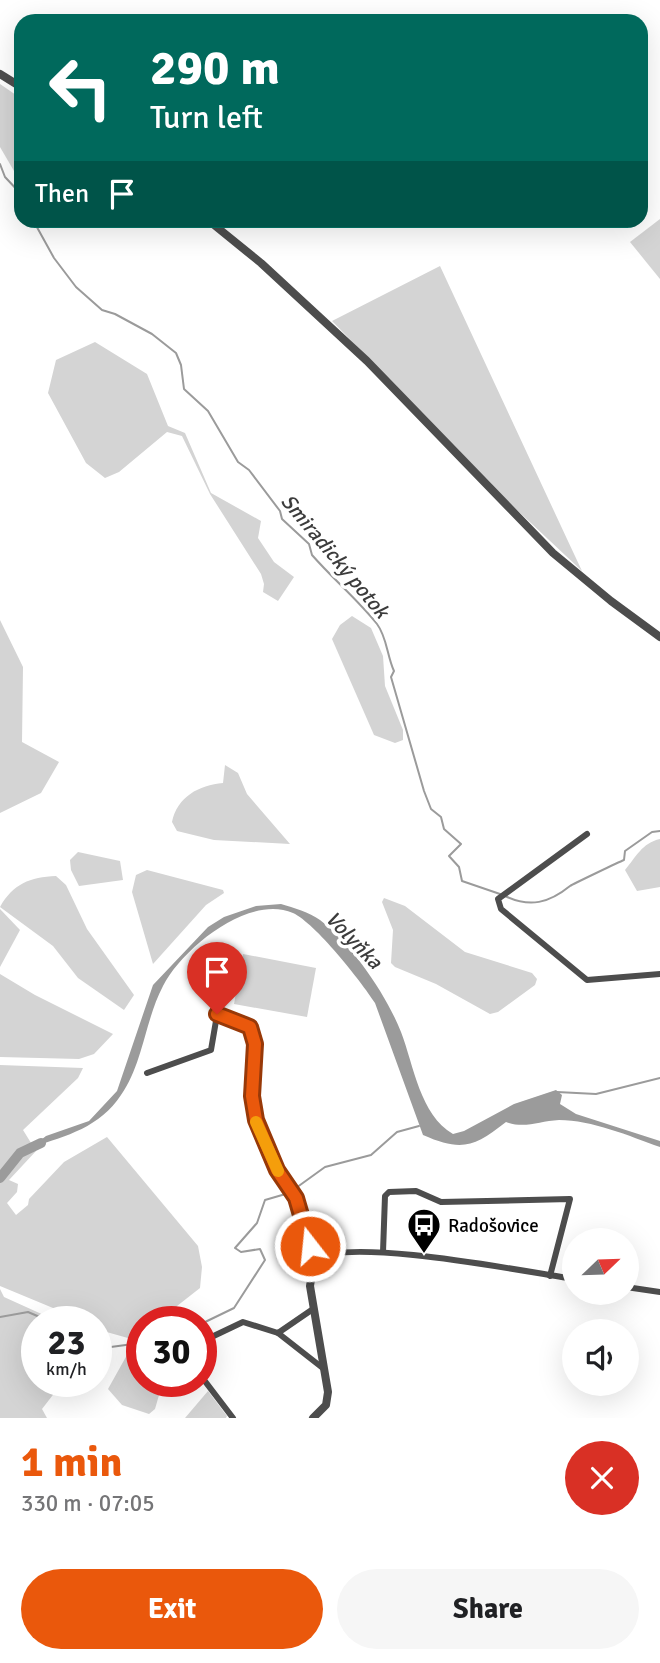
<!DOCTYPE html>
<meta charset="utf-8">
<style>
:root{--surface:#fff;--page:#f6f6f6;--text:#202124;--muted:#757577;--accent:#ea580c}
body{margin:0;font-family:Signika,sans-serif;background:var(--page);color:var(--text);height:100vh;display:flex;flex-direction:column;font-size:26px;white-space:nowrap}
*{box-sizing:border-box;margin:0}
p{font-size:23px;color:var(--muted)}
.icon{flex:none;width:38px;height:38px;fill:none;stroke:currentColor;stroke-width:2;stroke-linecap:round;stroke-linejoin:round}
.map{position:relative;height:1418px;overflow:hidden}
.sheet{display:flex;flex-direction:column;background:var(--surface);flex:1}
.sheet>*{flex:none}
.hud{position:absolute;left:14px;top:14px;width:634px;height:214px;border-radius:21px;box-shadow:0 7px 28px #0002;background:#00695c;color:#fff;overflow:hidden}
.needle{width:46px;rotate:67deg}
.tools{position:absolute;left:562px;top:1228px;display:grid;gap:14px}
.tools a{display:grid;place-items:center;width:77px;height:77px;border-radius:50%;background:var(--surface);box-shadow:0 7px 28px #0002;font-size:35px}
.speed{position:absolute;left:21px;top:1306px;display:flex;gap:14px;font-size:35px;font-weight:700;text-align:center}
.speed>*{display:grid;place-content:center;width:91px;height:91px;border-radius:50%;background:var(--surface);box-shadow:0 7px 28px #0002;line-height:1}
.speed small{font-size:18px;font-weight:400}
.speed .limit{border:10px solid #d22;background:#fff;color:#111}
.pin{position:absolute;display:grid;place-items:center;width:60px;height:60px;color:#fff;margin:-72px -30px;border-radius:50% 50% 50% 0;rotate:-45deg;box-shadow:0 0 7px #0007}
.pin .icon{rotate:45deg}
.me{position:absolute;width:77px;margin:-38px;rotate:344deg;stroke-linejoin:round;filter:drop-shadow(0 0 5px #0008)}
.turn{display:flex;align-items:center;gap:24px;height:147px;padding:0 21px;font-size:32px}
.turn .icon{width:91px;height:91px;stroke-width:2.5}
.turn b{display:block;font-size:49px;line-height:60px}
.then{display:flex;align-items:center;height:66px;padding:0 21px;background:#0003;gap:14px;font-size:26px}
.round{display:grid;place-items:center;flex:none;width:74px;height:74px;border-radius:37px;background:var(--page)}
.headline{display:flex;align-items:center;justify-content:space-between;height:119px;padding:0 21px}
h1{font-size:42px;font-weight:700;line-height:52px;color:var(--accent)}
.action{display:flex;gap:14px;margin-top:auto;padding:14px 21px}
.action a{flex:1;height:80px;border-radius:42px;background:var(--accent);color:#fff;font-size:28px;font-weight:700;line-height:80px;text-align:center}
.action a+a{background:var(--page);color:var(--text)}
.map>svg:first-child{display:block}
.green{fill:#d4d4d4}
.water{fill:#9b9b9b}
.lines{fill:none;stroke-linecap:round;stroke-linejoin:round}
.stream{stroke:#9b9b9b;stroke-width:2}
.river{stroke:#9b9b9b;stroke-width:10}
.minor{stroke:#4d4d4d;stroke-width:6}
.tertiary{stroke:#4d4d4d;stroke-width:8}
.route-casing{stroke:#983908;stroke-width:18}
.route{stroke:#ea580c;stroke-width:12}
.slow{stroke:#f59e0b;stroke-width:12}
.labels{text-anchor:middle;stroke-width:7;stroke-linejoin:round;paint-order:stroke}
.poi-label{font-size:19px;fill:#000;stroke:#fff;text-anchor:start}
.water-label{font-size:21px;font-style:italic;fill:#3c3c3c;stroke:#fff}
</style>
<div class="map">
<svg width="660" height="1418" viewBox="0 0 660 1418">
<rect width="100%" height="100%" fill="#fff"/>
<g class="green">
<polygon points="0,84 16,95 19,102 21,183 0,147"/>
<polygon points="660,219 660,279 630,242"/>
<polygon points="440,266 567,539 582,571 516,509 332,321"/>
<polygon points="95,342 147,374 168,426 185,433 211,493 261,521 258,538 274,562 294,577 278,601 263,592 264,584 261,574 210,494 182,436 167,432 119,472 105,478 86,463 48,393 56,360"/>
<polygon points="352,616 371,628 383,656 385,686 403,730 403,740 395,743 374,735 332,639 340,625"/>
<polygon points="0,620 23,667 22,742 59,762 41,793 0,813"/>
<path d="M225,765L238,773L247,794L290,844L214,840L177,831L172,822C177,797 199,785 223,783Z"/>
<path d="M660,839V887L637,891L625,870C636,857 642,843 660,839Z"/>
<polygon points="78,852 120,861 123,880 79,886 71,870 70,860"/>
<polygon points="147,870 223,890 224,893 206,905 153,964 132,892 136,875"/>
<path d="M56,876L66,885L87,929L134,995L124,1010L78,978L53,946L0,907C13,884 30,877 56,876Z"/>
<polygon points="384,898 405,906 465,952 532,973 537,979 535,985 498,1012 490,1014 436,984 395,967 391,963 393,930 382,902"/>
<polygon points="0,909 20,930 0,967"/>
<polygon points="243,954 316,968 307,1017 234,1004"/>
<polygon points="0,974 35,995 113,1034 94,1054 79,1059 0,1057"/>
<polygon points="0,1065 83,1068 78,1078 23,1130 36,1151 9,1180 18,1184 17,1192 7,1203 16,1215 28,1205 29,1199 64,1162 107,1137 198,1246 202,1267 200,1288 177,1306 171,1321 142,1321 142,1342 96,1329 96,1321 71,1321 53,1308 0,1286"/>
<polygon points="0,1289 4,1297 57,1321 37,1321 37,1381 68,1381 78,1387 59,1387 42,1409 47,1418 0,1418"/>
<polygon points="132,1346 142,1349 142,1381 163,1381 155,1409 149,1414 122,1405 108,1389"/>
<polygon points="208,1391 227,1416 226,1418 185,1418"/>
</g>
<path class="water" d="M281,904C294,908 309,912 320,920C352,944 387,996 401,1032C414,1066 420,1115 453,1134L464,1131L514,1104L556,1090L562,1095L560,1104L576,1114L660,1141V1147C629,1136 592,1120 559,1120C539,1121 525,1129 506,1122C474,1147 462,1152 423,1135L375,1003C361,981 315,923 293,913C248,894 182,949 163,986C145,1020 143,1064 121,1095C100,1127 67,1136 32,1147L46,1136L89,1121L117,1091L153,985L208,927L224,917L256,906Z"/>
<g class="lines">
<g class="stream">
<polyline points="0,164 5,177 21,194"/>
<path d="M33,220L54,258L76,287L102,310L115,314L152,334L176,353L181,365L184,389L208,411L238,462L249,470L280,511L282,519L309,544L312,555C333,579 358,600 377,624C387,637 387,656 394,671L391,677L424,791L431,809L441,817L444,829L461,844L449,856L459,867L462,881L500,894"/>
<path d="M505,896C530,908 549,903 570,886C573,884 619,862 624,860L625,851L652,832L660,831"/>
<polyline points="557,1092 596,1094 660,1078"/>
<polyline points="0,1317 28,1312 49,1321"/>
<polyline points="201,1324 234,1308 265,1260 260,1249 241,1252 235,1248 257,1223 265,1200 289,1193 325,1167 371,1155 397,1132 419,1126"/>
<polyline points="96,1349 133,1344 142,1347"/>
</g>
<polyline class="river" points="0,1178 20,1153 41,1143"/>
<g class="minor">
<polyline points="587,834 498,899 501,909 587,980 660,974"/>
<path d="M147,1073L211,1050L217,1015L250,1027L255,1044L252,1096L255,1120L277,1170L296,1198L314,1260C346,1236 527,1272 574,1279"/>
<polyline points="383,1252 385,1196 389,1192 416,1191 441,1202 570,1199 550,1276"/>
<polyline points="626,1287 660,1292"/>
<polyline points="278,1333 324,1369"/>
<polyline points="201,1342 243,1322 278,1333 313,1309"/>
<polyline points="201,1376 233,1418"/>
</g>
<g class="tertiary">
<polyline points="0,74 21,87"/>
<polyline points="208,220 261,263 367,361 553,553 611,601 660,637"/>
<polyline points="313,1418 326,1405 328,1392 310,1286 314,1260"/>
</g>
</g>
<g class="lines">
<defs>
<polyline id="route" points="217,1014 250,1027 255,1044 252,1096 256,1120 277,1170 296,1198 310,1246"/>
</defs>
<use href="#route" class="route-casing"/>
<use href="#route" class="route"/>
<polyline class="slow" points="256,1122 278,1171"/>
</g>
<defs>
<symbol id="bus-pin" viewBox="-11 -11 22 30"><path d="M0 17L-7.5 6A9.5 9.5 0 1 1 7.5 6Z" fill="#000" stroke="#fff"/><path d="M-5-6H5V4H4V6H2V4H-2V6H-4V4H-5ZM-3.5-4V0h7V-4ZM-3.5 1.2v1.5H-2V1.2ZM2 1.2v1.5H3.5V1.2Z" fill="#fff"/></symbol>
</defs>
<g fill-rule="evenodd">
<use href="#bus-pin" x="405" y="1206" width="38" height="52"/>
</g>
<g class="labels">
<g class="poi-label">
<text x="448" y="1232">Radošovice</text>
</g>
<g class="water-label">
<text transform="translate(335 556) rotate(50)" y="7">Smiradický potok</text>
<text transform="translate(354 940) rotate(46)" y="7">Volyňka</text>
</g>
</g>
</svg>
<div class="tools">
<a><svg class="needle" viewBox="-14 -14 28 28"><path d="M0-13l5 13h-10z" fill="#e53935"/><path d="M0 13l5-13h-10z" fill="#757577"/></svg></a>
<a><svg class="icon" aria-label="sound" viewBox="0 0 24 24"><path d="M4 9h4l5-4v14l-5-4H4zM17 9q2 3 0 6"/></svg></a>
</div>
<div class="speed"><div>23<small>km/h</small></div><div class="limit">30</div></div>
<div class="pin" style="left:217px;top:1014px;background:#d93025"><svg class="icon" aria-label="arrive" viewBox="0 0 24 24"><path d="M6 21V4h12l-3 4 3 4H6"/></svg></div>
<svg class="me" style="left:310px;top:1246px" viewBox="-20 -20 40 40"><circle r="17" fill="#ea580c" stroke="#fff" stroke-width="3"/><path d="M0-11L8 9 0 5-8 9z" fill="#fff"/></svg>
<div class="hud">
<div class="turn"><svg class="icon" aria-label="left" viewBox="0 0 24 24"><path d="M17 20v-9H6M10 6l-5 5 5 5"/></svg><div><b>290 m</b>Turn left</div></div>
<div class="then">Then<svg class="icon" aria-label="arrive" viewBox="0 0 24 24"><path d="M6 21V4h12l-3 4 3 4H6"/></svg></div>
</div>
</div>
<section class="sheet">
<div class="headline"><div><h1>1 min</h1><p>330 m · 07:05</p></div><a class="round" style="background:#d93025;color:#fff"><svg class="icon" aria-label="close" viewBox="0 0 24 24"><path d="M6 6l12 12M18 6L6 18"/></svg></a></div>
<div class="action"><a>Exit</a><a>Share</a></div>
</section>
